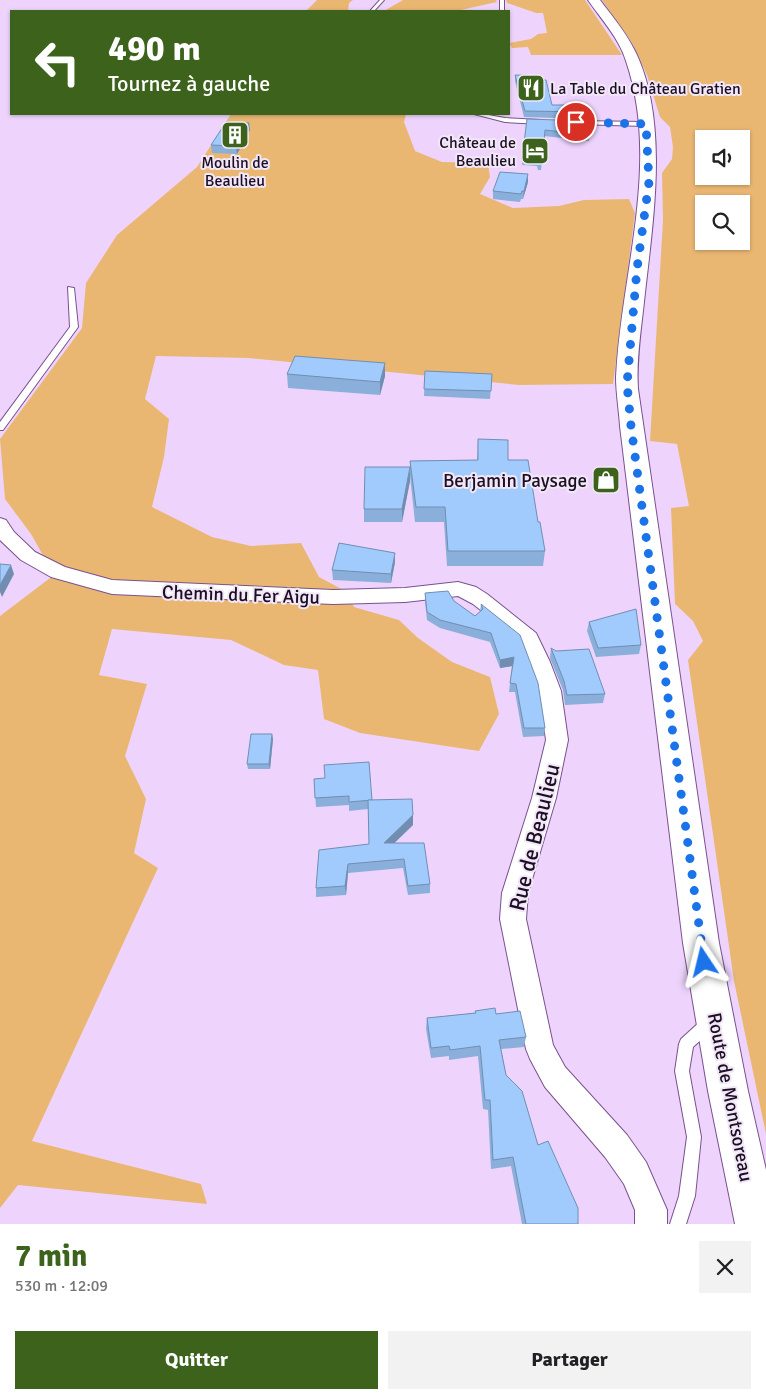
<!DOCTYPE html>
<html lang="fr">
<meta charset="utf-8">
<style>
:root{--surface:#fff;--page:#f2f2f2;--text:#202124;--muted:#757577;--accent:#3c621c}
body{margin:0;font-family:Signika,sans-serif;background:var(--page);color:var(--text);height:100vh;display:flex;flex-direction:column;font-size:19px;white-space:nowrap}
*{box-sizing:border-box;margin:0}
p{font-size:16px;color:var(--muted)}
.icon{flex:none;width:28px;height:28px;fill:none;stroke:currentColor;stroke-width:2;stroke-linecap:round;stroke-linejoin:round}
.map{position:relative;height:1224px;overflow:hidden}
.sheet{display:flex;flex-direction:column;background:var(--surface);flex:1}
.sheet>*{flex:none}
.banner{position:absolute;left:10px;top:10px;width:500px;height:105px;border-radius:0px;box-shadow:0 1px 4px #0004;background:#3c621c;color:#fff;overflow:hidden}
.buttons{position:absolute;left:695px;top:130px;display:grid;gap:10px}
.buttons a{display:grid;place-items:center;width:55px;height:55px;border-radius:0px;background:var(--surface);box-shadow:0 1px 4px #0004;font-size:25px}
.pin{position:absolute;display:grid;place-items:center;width:42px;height:42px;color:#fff;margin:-21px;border:2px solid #fff;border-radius:50%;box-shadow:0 1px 5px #0007}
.me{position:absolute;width:55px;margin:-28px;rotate:350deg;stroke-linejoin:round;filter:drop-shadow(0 0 4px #0008)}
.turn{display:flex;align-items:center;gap:18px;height:105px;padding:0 15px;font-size:22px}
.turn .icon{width:65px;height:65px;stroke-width:2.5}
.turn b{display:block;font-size:35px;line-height:42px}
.round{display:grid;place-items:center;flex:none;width:52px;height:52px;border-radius:0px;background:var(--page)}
.summary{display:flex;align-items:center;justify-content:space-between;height:85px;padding:0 15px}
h1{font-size:30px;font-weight:800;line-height:38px;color:var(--accent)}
.primary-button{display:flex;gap:10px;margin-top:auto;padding:10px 15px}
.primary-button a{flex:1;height:58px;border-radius:0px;background:var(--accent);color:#fff;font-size:20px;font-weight:800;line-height:58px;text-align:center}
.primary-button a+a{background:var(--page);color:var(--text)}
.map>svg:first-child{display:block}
.green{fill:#eab773;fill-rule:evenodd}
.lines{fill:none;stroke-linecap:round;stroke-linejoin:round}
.lane-casing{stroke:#79518e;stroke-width:2}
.street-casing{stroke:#79518e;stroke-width:2}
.secondary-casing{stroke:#79518e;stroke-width:2}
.lane{fill:#fff;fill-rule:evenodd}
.street{fill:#fff;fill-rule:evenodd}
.secondary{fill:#fff;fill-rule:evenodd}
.wall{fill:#8aafda}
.shaded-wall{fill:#718eb1}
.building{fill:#a1cbfd;stroke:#718eb1}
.route{stroke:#1a73e8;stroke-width:9;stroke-dasharray:0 16.2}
.labels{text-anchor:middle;stroke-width:4;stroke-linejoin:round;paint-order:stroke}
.far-poi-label{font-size:16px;fill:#1e0d26;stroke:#f1e8f6;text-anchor:start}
.poi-label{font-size:19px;fill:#1e0d26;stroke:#f1e8f6;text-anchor:end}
.street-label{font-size:19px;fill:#1e0d26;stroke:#f1e8f6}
.near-street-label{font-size:22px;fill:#1e0d26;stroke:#f1e8f6}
</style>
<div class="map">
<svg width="766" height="1224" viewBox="0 0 766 1224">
<rect width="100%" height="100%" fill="#eed4fd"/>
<g class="green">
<polygon points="317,0 353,0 349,3 348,11 306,11"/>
<polygon points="403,0 496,0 497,2 456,11 384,11"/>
<polygon points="506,0 585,0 622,55 531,55 528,47 512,48 509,43 531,39 538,34 547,33 543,13 536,13 507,3"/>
<path d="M602,0H766V1134L734,981L688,660L703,641L693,621L675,604L671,508L689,506L677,444L650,441L663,220L662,173L672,159L673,147L670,127L660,117L647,75L632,43ZM704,139H741V176H704ZM704,204H741V241H704Z"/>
<polygon points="231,114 406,114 404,122 415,151 442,162 488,163 490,177 480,194 513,208 559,206 584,200 629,199 635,213 613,384 519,385 248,358 156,356 145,399 169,419 164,457 152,507 212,537 251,546 301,543 319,577 347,592 354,607 399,620 418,638 452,662 490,677 499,714 479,751 360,733 324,719 318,670 284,665 231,640 112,629 99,675 147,684 125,756 146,799 134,853 158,868 32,1141 201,1184 207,1204 18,1185 0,1208 0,616 54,575 31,534 5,499 0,439 82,328 86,283 117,235 197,167"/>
</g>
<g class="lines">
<defs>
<g id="lane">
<polygon points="380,0 384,0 374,11 370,11"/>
<rect x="500" y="0" width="4" height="11"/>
<polygon points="474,114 483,114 505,118 540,120 543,122 540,124 505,122"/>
<polygon points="575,121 646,122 649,124 646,126 573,124 573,122"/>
<polygon points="68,287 74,288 78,327 3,430 0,430 0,422 70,327"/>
<polygon points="708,1017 713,1019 715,1024 713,1029 693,1047 689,1071 701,1137 695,1196 686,1224 670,1224 679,1196 687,1137 675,1071 679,1044 681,1039 703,1019"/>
</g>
<polygon id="street" points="0,518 6,520 14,532 35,552 65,567 112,580 333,590 405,588 458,582 476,587 487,594 536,633 550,662 561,691 568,740 556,798 528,893 526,919 553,1045 565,1067 627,1135 646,1162 667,1210 667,1224 635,1224 635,1210 624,1184 605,1157 545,1087 530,1059 526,1049 500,919 502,893 532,798 546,740 539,691 521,642 473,604 458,596 405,602 333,604 112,594 51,577 21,560 0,540"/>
<path id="secondary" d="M588,0H600C613,17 627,34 636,53C670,125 652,226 644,302C641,330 636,361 638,389L719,943L748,1091L766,1170V1224H735L708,1091L683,943L620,426C619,410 616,393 616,377C621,272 661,164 626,61C619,38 601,19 588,0Z"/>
</defs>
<use href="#lane" class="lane-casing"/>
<use href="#street" class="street-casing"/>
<use href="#secondary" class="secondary-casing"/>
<use href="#lane" class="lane"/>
<use href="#street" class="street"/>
<use href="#secondary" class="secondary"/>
</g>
<g class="wall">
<polygon points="515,75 552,105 587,112 586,119 524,117 515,81"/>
<polygon points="527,119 590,135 589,141 544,136 541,170 538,170 537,166 522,165"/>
<polygon points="249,123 250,130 237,154 212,153 211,145"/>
<polygon points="528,182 523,199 521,199 520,202 493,199 493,191"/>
<polygon points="425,371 492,374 490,399 424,396"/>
<polygon points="287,374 385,376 380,395 288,388"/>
<polygon points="478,439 508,460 538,522 545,551 543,566 447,566 444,522 415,522 410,476 410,461 477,460"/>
<polygon points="410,481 402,522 364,522 364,509"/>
<polygon points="395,562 391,583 333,580 332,570"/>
<polygon points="425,593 454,601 475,616 480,612 481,604 545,728 544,736 523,737 515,692 509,692 512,666 500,668 490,642 440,628 427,620 425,602"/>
<polygon points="589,622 641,645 639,654 596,657 587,631"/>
<polygon points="551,648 605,694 603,703 565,705 563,690 550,658"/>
<polygon points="273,739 270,769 248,769 247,764"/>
<polygon points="314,779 413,815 413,825 394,843 430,884 430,893 408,895 403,868 348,873 346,895 316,897 316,888 369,844 368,809 349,811 349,805 316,807"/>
<polygon points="475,1011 496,1014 526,1037 524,1047 501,1049 506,1075 538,1145 578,1224 522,1224 511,1166 491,1169 488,1110 483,1109 478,1056 449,1060 449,1056 431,1058 426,1029 427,1018 475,1013"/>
</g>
<g class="shaded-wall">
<polygon points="249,123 250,130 237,154 236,146"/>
<polygon points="528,174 528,182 523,199 524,191"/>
<polygon points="385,363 385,376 380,395 380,382"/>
<polygon points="410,467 410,481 402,522 402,509"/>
<polygon points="395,553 395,562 391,583 391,574"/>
<polygon points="11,565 14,574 2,597 0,592 0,585"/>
<polygon points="514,657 513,666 500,668 500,660"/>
<polygon points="272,734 273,739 270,769 269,764"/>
<polygon points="413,815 413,825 384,853 384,843"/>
<polygon points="348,864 348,873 346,895 345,886"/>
</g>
<g class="building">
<polygon points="515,75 542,76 543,80 546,80 552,105 578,105 587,109 587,112 525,111"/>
<polygon points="527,119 588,121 590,135 545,130 542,164 539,164 538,160 522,159"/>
<polygon points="226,122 249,123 236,146 211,145"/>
<polygon points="500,172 528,174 524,191 522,191 521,194 493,191"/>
<polygon points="295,356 385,363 380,382 287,374"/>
<polygon points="425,371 492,374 491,391 424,389"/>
<polygon points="478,439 508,440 508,460 528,460 538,522 540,522 545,551 448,551 445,507 416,507 410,461 478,460"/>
<polygon points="365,467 410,467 402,509 364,509"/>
<polygon points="339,543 395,553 391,574 332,570"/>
<polygon points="0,564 11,565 0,585"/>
<polygon points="448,591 454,601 475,616 483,609 481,604 520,635 538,683 545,728 524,728 516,684 510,683 514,657 500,660 491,633 440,620 427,612 425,593"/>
<polygon points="636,609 641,645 598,648 589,622"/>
<polygon points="551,648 556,651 589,649 605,694 567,695 564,681"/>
<polygon points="251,734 272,734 269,764 247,764"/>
<polygon points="369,762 372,800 349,802 349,796 315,798 314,779 325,778 324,765"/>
<polygon points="412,799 413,815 384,843 424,843 430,884 408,886 404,859 348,864 345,886 316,888 319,850 369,844 368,800"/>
<polygon points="495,1008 496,1014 520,1011 526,1037 499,1040 506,1075 522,1091 538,1145 548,1141 578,1208 578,1224 526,1224 513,1157 493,1160 490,1100 485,1100 480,1046 450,1050 449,1046 431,1048 427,1018 476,1013 475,1011"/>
</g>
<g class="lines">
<polyline class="route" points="576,122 646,124 649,182 637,269 627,384 631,426 704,962"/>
</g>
<defs>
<symbol id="restaurant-square" viewBox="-11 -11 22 22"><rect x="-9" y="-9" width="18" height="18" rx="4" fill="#3c621c" stroke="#f1e8f6"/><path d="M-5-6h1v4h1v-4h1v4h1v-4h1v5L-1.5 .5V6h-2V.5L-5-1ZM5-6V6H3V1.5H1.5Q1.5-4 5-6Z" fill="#fff"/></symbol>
<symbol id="building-square" viewBox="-11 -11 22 22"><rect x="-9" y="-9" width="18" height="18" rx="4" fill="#3c621c" stroke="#f1e8f6"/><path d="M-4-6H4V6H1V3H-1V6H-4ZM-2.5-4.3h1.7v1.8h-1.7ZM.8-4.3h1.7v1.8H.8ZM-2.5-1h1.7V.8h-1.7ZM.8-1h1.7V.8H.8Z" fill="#fff"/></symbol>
<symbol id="hotel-square" viewBox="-11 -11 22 22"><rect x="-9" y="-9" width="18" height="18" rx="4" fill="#3c621c" stroke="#f1e8f6"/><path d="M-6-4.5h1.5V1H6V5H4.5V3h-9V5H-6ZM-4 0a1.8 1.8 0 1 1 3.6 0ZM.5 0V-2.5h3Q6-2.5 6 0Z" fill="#fff"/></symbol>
<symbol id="shop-square" viewBox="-11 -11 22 22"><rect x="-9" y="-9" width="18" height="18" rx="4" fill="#3c621c" stroke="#f1e8f6"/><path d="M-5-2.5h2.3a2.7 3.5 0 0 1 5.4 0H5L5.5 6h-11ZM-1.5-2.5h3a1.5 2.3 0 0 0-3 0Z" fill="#fff"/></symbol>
</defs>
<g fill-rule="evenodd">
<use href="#restaurant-square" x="515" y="72" width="32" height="32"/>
<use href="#building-square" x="219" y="119" width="32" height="32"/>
<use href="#hotel-square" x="519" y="135" width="32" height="32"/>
<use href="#shop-square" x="590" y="464" width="32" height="32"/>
</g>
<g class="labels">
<g class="far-poi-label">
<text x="550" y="94">La Table du Château Gratien</text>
<text x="516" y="148" text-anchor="end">Château de<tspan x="516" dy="18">Beaulieu</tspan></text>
<text x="235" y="168" text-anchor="middle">Moulin de<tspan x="235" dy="18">Beaulieu</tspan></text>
</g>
<g class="poi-label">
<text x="587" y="487">Berjamin Paysage</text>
</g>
<g class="street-label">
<text transform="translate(241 594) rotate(2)" y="7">Chemin du Fer Aigu</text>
<text transform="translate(731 1097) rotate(79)" y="7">Route de Montsoreau</text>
</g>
<g class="near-street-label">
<text transform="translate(534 837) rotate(-76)" y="8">Rue de Beaulieu</text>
</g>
</g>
</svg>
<div class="buttons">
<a><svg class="icon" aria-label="sound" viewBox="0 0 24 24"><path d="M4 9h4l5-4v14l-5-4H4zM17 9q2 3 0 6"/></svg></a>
<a><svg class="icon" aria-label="search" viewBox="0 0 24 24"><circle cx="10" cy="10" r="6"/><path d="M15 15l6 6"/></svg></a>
</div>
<div class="pin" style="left:576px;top:122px;background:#d93025"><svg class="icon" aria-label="arrive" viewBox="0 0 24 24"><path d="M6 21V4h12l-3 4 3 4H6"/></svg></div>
<svg class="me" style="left:704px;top:962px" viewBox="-20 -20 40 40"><path d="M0-17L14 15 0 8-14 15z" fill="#1a73e8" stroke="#fff" stroke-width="4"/></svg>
<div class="banner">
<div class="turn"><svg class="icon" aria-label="left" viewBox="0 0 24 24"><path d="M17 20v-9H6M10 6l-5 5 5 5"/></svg><div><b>490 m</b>Tournez à gauche</div></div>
</div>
</div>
<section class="sheet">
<div class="summary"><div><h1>7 min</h1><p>530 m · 12:09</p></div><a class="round"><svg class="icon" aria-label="close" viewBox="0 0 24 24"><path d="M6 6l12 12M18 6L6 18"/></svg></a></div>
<div class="primary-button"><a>Quitter</a><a>Partager</a></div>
</section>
